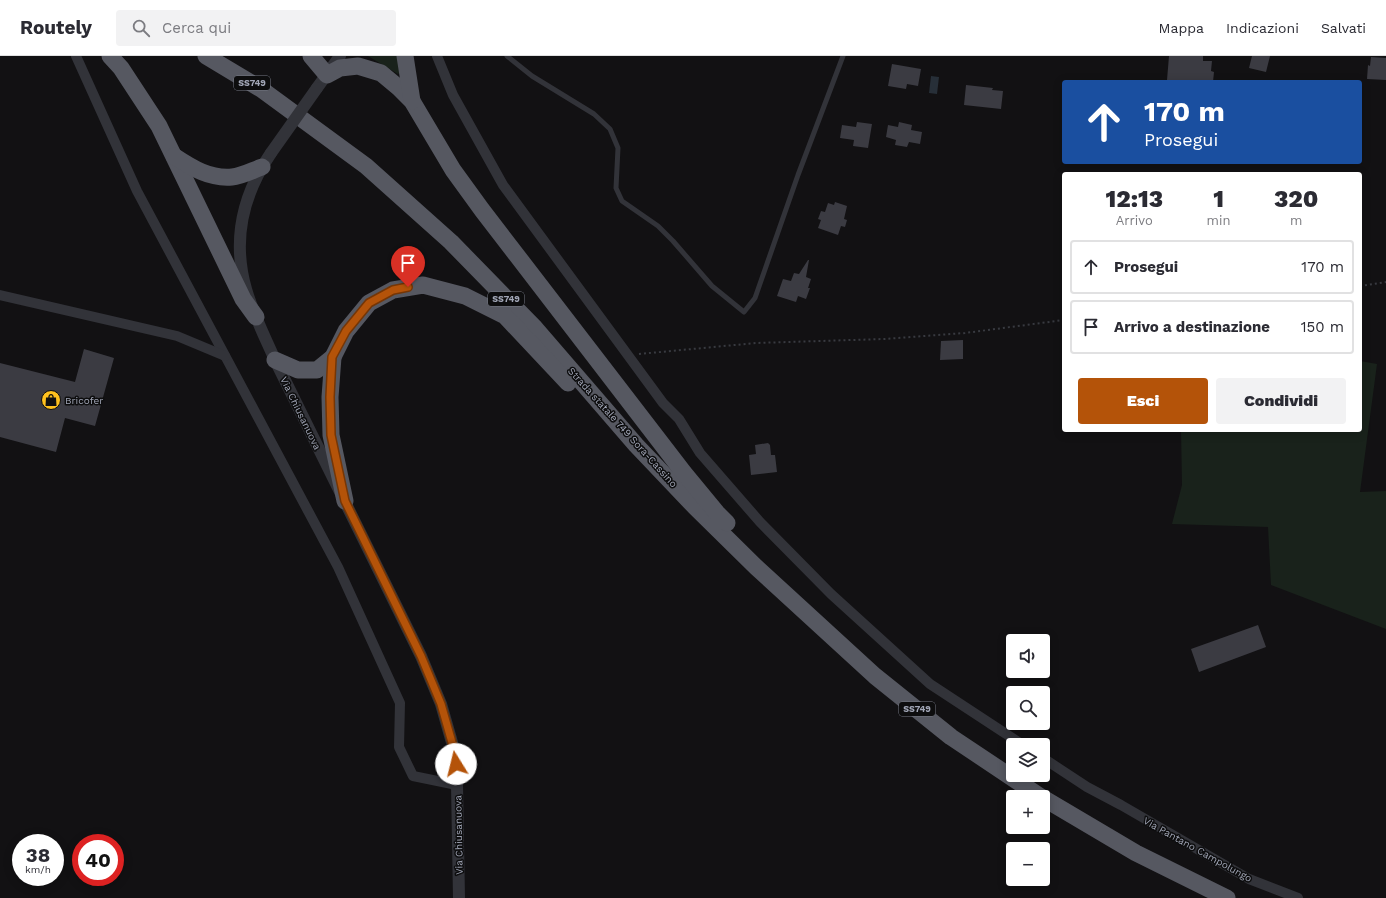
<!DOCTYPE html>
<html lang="it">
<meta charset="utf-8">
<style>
:root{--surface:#fff;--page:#f2f2f3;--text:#2b2b33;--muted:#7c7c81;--line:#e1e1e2;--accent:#b45309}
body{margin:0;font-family:"Work Sans",sans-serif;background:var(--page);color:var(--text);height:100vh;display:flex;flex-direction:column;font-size:15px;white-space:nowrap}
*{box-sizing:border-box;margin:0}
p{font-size:13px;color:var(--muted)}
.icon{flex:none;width:22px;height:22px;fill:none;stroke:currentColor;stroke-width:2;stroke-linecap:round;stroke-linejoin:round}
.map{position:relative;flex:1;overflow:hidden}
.drawer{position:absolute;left:1062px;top:116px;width:300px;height:260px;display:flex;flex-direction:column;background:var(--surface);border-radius:4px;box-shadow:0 2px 10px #0003}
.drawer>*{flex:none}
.guide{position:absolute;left:1062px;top:24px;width:300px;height:84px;border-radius:4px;box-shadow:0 2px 10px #0003;background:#1a4fa0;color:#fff;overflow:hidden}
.buttons{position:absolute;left:1006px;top:578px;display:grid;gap:8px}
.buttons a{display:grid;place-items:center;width:44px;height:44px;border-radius:4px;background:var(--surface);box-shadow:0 2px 10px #0003;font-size:20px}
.speed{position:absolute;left:12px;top:778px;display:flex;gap:8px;font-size:20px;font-weight:700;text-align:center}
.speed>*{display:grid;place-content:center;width:52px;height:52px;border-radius:50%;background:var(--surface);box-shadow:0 2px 10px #0003;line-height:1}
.speed small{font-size:10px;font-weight:400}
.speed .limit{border:6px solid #d22;background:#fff;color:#111}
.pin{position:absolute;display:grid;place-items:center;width:34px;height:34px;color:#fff;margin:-41px -17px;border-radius:50% 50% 50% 0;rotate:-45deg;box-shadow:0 0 4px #0007}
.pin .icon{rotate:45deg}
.me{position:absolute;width:44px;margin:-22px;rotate:351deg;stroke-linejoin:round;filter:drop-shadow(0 0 3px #0008)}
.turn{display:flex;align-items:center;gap:14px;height:84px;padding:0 16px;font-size:18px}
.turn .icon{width:52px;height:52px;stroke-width:2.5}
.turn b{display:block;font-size:28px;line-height:34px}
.eta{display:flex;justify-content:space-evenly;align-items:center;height:68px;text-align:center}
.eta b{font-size:24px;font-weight:800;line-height:28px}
.button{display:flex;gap:8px;margin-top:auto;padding:8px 16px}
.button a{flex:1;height:46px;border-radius:4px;background:var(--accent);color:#fff;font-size:16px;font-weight:800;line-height:46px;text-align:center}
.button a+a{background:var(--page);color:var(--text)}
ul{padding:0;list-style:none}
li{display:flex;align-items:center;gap:12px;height:54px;margin:0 8px 6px;padding:0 8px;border:2px solid var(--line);border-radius:4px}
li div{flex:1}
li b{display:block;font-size:15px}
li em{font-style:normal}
header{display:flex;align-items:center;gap:24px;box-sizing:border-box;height:56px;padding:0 20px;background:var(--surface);border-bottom:1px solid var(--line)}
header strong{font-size:19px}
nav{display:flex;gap:22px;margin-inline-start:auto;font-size:14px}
.search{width:280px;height:36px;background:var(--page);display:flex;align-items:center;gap:10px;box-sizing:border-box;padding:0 14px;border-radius:4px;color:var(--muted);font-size:15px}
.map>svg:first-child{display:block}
.green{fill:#19221b}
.water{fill:#272f38}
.building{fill:#3b3b42}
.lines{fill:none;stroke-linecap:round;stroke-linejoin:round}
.path{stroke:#383a40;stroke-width:2;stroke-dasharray:2 3;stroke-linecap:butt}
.service{stroke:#323339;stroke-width:5}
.minor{stroke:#323339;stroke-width:10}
.tertiary{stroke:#323339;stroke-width:12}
.trunk{stroke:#565861;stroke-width:17}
.tertiary-bridge{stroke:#323339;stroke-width:12}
.route-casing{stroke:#753606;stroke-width:10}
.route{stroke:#b45309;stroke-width:7}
.labels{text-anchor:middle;stroke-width:3;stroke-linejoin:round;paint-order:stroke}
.shield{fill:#0d0d0e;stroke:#757884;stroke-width:1}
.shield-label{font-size:9px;font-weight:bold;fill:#a1a6b6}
.poi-label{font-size:10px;fill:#a1a6b6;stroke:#0d0d0e;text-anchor:start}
.street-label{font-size:10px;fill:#a1a6b6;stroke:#0d0d0e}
</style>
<header>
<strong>Routely</strong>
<div class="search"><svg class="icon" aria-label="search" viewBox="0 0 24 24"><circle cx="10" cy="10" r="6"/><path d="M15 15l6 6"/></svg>Cerca qui</div>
<nav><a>Mappa</a><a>Indicazioni</a><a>Salvati</a></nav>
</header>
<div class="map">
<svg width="1386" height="842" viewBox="0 0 1386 842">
<rect width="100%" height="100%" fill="#121113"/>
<g class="green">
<polygon points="368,0 399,0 401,16 398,18"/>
<polygon points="1360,305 1377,308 1360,436 1386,435 1386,573 1271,529 1268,471 1172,468 1182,429 1181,374 1360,374"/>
</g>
<polygon class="water" points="931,20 939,21 937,38 929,37"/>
<g class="building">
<polygon points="1169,0 1203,0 1203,5 1212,5 1211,15 1214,16 1213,26 1178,26 1178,25 1167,24"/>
<polygon points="1252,0 1270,0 1266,16 1249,12"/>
<polygon points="1371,1 1386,2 1386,24 1367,23 1368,9 1370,10"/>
<polygon points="892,8 921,13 918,30 907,28 906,33 888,30"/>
<polygon points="966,29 993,32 992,34 1003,35 1001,53 964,49"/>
<polygon points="857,66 872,68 868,92 853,90 854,84 840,82 842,69 856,71"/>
<polygon points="899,66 912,69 911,74 922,76 920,88 909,86 907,91 895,89 896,84 886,81 888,69 898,71"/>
<polygon points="835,146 847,150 844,163 847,164 845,171 841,170 838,179 818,172 821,164 818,163 821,155 825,156 828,147 834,149"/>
<polygon points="808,204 809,204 806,221 811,223 808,232 810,232 806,243 798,240 796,246 777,240 783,223 791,225 794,217 799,218"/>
<polygon points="963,284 963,303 940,304 941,285"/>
<polygon points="84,293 114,302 95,370 65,362 56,396 0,381 0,307 75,326"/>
<polygon points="768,387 770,389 771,399 775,399 777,416 751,419 749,399 756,398 755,389"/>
<polygon points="1258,569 1266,591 1199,616 1191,593"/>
</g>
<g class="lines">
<g class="path">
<polyline points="1360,230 1386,226"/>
<polyline points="639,298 756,287 884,283 965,277 1064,264"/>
</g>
<polyline class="service" points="507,0 532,20 594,58 610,73 618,92 616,132 622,145 658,170 673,185 712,230 744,256 755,242 798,119 843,0"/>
<g class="minor">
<polyline points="76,0 137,135 338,511 400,647 399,691 413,720 457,729"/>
<polyline points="437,0 453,39 503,129 663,347 679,363 700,397 760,466 831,538 930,628 1023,689"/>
<polyline points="0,239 177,280 225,300"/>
<polyline points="1043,702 1087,731 1121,749 1249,823 1298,842"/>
</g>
<g class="tertiary">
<polyline points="317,32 340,0"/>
<path d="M271,97C243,138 232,184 246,233C253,258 265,281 275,304L421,600L441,648L455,697L457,729L459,842"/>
</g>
<g class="trunk">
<polyline points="110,0 121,12 159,70 243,243 256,261"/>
<polyline points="206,0 261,33 366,110 451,186 535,272 636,389 695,451 756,511 875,620 951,681 1041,741"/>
<polyline points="311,0 327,19 340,12 358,10 381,17 399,32 412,45 453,114 482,154 684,417 717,457 727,467"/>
<polyline points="405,0 412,45"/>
<path d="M174,100C192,112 210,123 232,121C242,120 253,114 262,111"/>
<polyline points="333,301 330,341 331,379 345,445"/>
<polyline points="275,304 298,314 317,314 333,301 346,275 369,247 393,234 423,229 465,240 505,260 568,327"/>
<polyline points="1043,742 1136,797 1227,842"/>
</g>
<polyline class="tertiary-bridge" points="271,97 317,32"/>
</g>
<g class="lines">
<defs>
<polyline id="route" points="408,231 393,234 369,247 346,275 332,301 330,341 331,379 345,445 421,600 441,648 455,697 456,708"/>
</defs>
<use href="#route" class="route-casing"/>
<use href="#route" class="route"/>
</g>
<defs>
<symbol id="shop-disc" viewBox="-11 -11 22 22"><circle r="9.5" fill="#ffc11e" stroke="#0d0d0e"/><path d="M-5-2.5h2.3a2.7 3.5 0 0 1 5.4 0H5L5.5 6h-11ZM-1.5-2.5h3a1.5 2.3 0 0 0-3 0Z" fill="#111"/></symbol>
</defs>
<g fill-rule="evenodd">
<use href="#shop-disc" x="40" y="333" width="22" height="22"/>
</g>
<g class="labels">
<g class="shield">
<rect x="234" y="20" width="36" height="14" rx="3"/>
<rect x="488" y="236" width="36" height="14" rx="3"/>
<rect x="899" y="646" width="36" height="14" rx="3"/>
</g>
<g class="shield-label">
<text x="252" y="30">SS749</text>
<text x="506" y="246">SS749</text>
<text x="917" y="656">SS749</text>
</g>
<g class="poi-label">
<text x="65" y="348">Bricofer</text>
</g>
<g class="street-label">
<text transform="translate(301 357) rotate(64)" y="4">Via Chiusanuova</text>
<text transform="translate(623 371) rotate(48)" y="4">Strada statale 749 Sora-Cassino</text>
<text transform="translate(458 779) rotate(-91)" y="4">Via Chiusanuova</text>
<text transform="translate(1198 793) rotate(29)" y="4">Via Pantano Campolungo</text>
</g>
</g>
</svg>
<div class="buttons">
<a><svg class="icon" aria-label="sound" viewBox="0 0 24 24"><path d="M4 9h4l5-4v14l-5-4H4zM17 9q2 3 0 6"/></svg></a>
<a><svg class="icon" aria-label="search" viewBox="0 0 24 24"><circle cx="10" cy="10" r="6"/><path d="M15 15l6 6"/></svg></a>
<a><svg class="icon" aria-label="layers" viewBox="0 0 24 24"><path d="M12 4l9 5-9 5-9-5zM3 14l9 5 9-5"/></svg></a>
<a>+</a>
<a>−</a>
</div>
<div class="speed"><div>38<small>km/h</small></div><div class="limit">40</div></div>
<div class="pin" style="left:408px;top:231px;background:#d93025"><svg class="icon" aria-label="arrive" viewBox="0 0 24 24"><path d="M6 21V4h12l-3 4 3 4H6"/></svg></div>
<svg class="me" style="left:456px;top:708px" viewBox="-20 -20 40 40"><circle r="19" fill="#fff"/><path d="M0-13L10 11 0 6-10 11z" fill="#b45309"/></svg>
<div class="guide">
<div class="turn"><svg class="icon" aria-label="ahead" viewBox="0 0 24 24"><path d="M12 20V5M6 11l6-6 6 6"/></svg><div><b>170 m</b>Prosegui</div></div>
</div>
<section class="drawer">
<div class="eta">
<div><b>12:13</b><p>Arrivo</p></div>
<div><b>1</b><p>min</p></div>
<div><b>320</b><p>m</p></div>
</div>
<ul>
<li><svg class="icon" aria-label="ahead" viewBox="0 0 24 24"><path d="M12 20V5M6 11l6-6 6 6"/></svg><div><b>Prosegui</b></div><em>170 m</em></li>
<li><svg class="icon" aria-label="arrive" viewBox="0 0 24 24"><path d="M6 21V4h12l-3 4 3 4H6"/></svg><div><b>Arrivo a destinazione</b></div><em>150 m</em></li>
</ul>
<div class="button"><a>Esci</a><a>Condividi</a></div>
</section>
</div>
